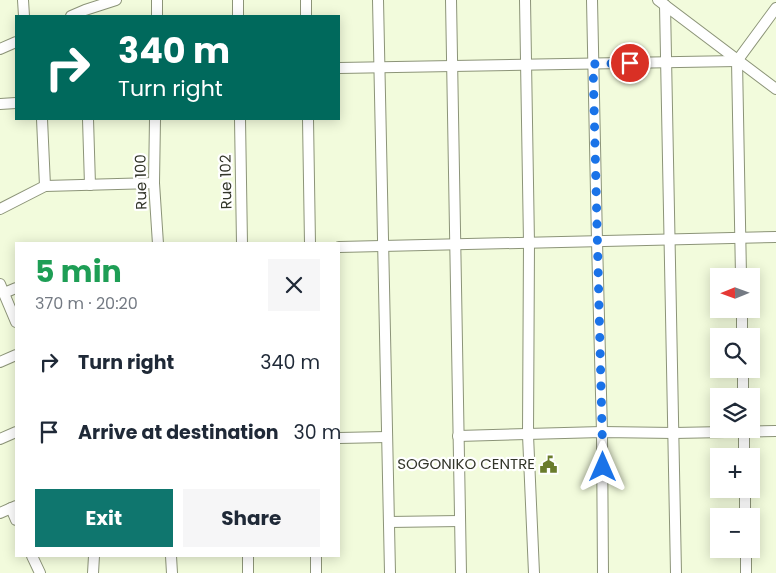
<!DOCTYPE html>
<meta charset="utf-8">
<style>
:root{--surface:#fff;--page:#f6f6f7;--text:#1f2937;--muted:#747a83;--accent:#0f766e}
body{margin:0;font-family:Poppins,sans-serif;background:var(--page);color:var(--text);height:100vh;display:flex;flex-direction:column;font-size:19px;white-space:nowrap}
*{box-sizing:border-box;margin:0}
p{font-size:16px;color:var(--muted)}
.icon{flex:none;width:28px;height:28px;fill:none;stroke:currentColor;stroke-width:2;stroke-linecap:round;stroke-linejoin:round}
.map{position:relative;flex:1;overflow:hidden}
.sheet{position:absolute;left:15px;top:242px;width:325px;height:315px;display:flex;flex-direction:column;background:var(--surface);border-radius:0px;box-shadow:0 2px 12px #0003}
.sheet>*{flex:none}
.hud{position:absolute;left:15px;top:15px;width:325px;height:105px;border-radius:0px;box-shadow:0 2px 12px #0003;background:#00695c;color:#fff;overflow:hidden}
.needle{width:32px;rotate:269deg}
.tools{position:absolute;left:710px;top:268px;display:grid;gap:10px}
.tools a{display:grid;place-items:center;width:50px;height:50px;border-radius:0px;background:var(--surface);box-shadow:0 2px 12px #0003;font-size:25px}
.pin{position:absolute;display:grid;place-items:center;width:42px;height:42px;color:#fff;margin:-21px;border:2px solid #fff;border-radius:50%;box-shadow:0 1px 5px #0007}
.me{position:absolute;width:55px;margin:-28px;rotate:0deg;stroke-linejoin:round;filter:drop-shadow(0 0 4px #0008)}
.turn{display:flex;align-items:center;gap:18px;height:105px;padding:0 20px;font-size:22px}
.turn .icon{width:65px;height:65px;stroke-width:2.5}
.turn b{display:block;font-size:35px;line-height:42px}
.round{display:grid;place-items:center;flex:none;width:52px;height:52px;border-radius:0px;background:var(--page)}
.head{display:flex;align-items:center;justify-content:space-between;height:85px;padding:0 20px}
h1{font-size:30px;font-weight:700;line-height:38px;color:#1e9e55}
.cta{display:flex;gap:10px;margin-top:auto;padding:10px 20px}
.cta a{flex:1;height:58px;border-radius:0px;background:var(--accent);color:#fff;font-size:20px;font-weight:700;line-height:58px;text-align:center}
.cta a+a{background:var(--page);color:var(--text)}
ul{padding:0;list-style:none}
li{display:flex;align-items:center;gap:15px;height:70px;padding:0 20px}
li div{flex:1}
li b{display:block;font-size:19px}
li em{font-style:normal}
.map>svg:first-child{display:block}
.lines{fill:none;stroke-linecap:round;stroke-linejoin:round}
.minor-casing{stroke:#8c9478;stroke-width:12}
.minor{stroke:#fff;stroke-width:10}
.route{stroke:#1a73e8;stroke-width:9;stroke-dasharray:0 16.2}
.labels{text-anchor:middle;stroke-width:4.5;stroke-linejoin:round;paint-order:stroke}
.street-label{font-size:15px;fill:#33362a;stroke:#fff}
.poi-label{font-size:15px;fill:#33362a;stroke:#fff;text-anchor:end}
</style>
<div class="map">
<svg width="776" height="573" viewBox="0 0 776 573">
<rect width="100%" height="100%" fill="#f2fbdc"/>
<g class="lines">
<defs>
<g id="minor">
<polyline points="23,0 24,16"/>
<polyline points="238,0 238,16"/>
<polyline points="306,0 306,16"/>
<polyline points="378,0 390,573"/>
<polyline points="451,0 461,573"/>
<polyline points="525,0 529,243 528,435 534,573"/>
<polyline points="592,0 597,241 602,432 603,573"/>
<polyline points="658,0 776,89"/>
<polyline points="665,5 676,573"/>
<polyline points="71,16 85,10 116,0"/>
<polyline points="157,16 157,0"/>
<polyline points="0,49 16,42"/>
<polyline points="339,68 737,61"/>
<polyline points="0,104 16,103"/>
<polyline points="42,119 45,186"/>
<polyline points="88,119 90,185"/>
<polyline points="155,119 154,183 158,244"/>
<polyline points="240,119 242,244"/>
<polyline points="308,119 310,244"/>
<polyline points="0,209 45,186 154,183"/>
<polyline points="339,247 776,237"/>
<polyline points="741,276 737,61 776,8"/>
<polyline points="0,284 16,322"/>
<polyline points="4,293 16,288"/>
<polyline points="742,309 742,336"/>
<polyline points="0,362 16,355"/>
<polyline points="743,369 743,396"/>
<polyline points="744,429 744,456"/>
<polyline points="458,436 602,432 674,433 776,431"/>
<polyline points="339,438 387,437"/>
<polyline points="0,439 16,432"/>
<polyline points="745,489 745,516"/>
<polyline points="11,508 16,520"/>
<polyline points="0,513 16,506"/>
<polyline points="389,522 460,521"/>
<polyline points="746,549 746,573"/>
<polyline points="32,556 40,573"/>
<polyline points="171,556 172,573"/>
<polyline points="248,556 248,573"/>
<polyline points="316,556 316,573"/>
<polyline points="93,573 94,556"/>
</g>
</defs>
<use href="#minor" class="minor-casing"/>
<use href="#minor" class="minor"/>
</g>
<g class="lines">
<polyline class="route" points="603,467 593,64 630,63"/>
</g>
<defs>
<symbol id="civic-bare" viewBox="-9 -9 18 18"><path d="M-.6-6.5H3V-4.5H.6V-3L4-1V1h2V6H-6V1h2V-1L-.6-3ZM-1.2 2.5V6h2.4V2.5Z" fill="#6a7c2b" stroke="#fff" stroke-width="2.5" paint-order="stroke"/></symbol>
</defs>
<g fill-rule="evenodd">
<use href="#civic-bare" x="536" y="452" width="25" height="25"/>
</g>
<g class="labels">
<g class="street-label">
<text transform="translate(141 182) rotate(-91)" y="5">Rue 100</text>
<text transform="translate(226 182) rotate(-91)" y="5">Rue 102</text>
</g>
<g class="poi-label">
<text x="535" y="469">SOGONIKO CENTRE</text>
</g>
</g>
</svg>
<div class="tools">
<a><svg class="needle" viewBox="-14 -14 28 28"><path d="M0-13l5 13h-10z" fill="#e53935"/><path d="M0 13l5-13h-10z" fill="#747a83"/></svg></a>
<a><svg class="icon" aria-label="search" viewBox="0 0 24 24"><circle cx="10" cy="10" r="6"/><path d="M15 15l6 6"/></svg></a>
<a><svg class="icon" aria-label="layers" viewBox="0 0 24 24"><path d="M12 4l9 5-9 5-9-5zM3 14l9 5 9-5"/></svg></a>
<a>+</a>
<a>−</a>
</div>
<div class="pin" style="left:630px;top:63px;background:#d93025"><svg class="icon" aria-label="arrive" viewBox="0 0 24 24"><path d="M6 21V4h12l-3 4 3 4H6"/></svg></div>
<svg class="me" style="left:603px;top:467px" viewBox="-20 -20 40 40"><path d="M0-17L14 15 0 8-14 15z" fill="#1a73e8" stroke="#fff" stroke-width="4"/></svg>
<div class="hud">
<div class="turn"><svg class="icon" aria-label="right" viewBox="0 0 24 24"><path d="M7 20v-9h11M14 6l5 5-5 5"/></svg><div><b>340 m</b>Turn right</div></div>
</div>
<section class="sheet">
<div class="head"><div><h1>5 min</h1><p>370 m · 20:20</p></div><a class="round"><svg class="icon" aria-label="close" viewBox="0 0 24 24"><path d="M6 6l12 12M18 6L6 18"/></svg></a></div>
<ul>
<li><svg class="icon" aria-label="right" viewBox="0 0 24 24"><path d="M7 20v-9h11M14 6l5 5-5 5"/></svg><div><b>Turn right</b></div><em>340 m</em></li>
<li><svg class="icon" aria-label="arrive" viewBox="0 0 24 24"><path d="M6 21V4h12l-3 4 3 4H6"/></svg><div><b>Arrive at destination</b></div><em>30 m</em></li>
</ul>
<div class="cta"><a>Exit</a><a>Share</a></div>
</section>
</div>
